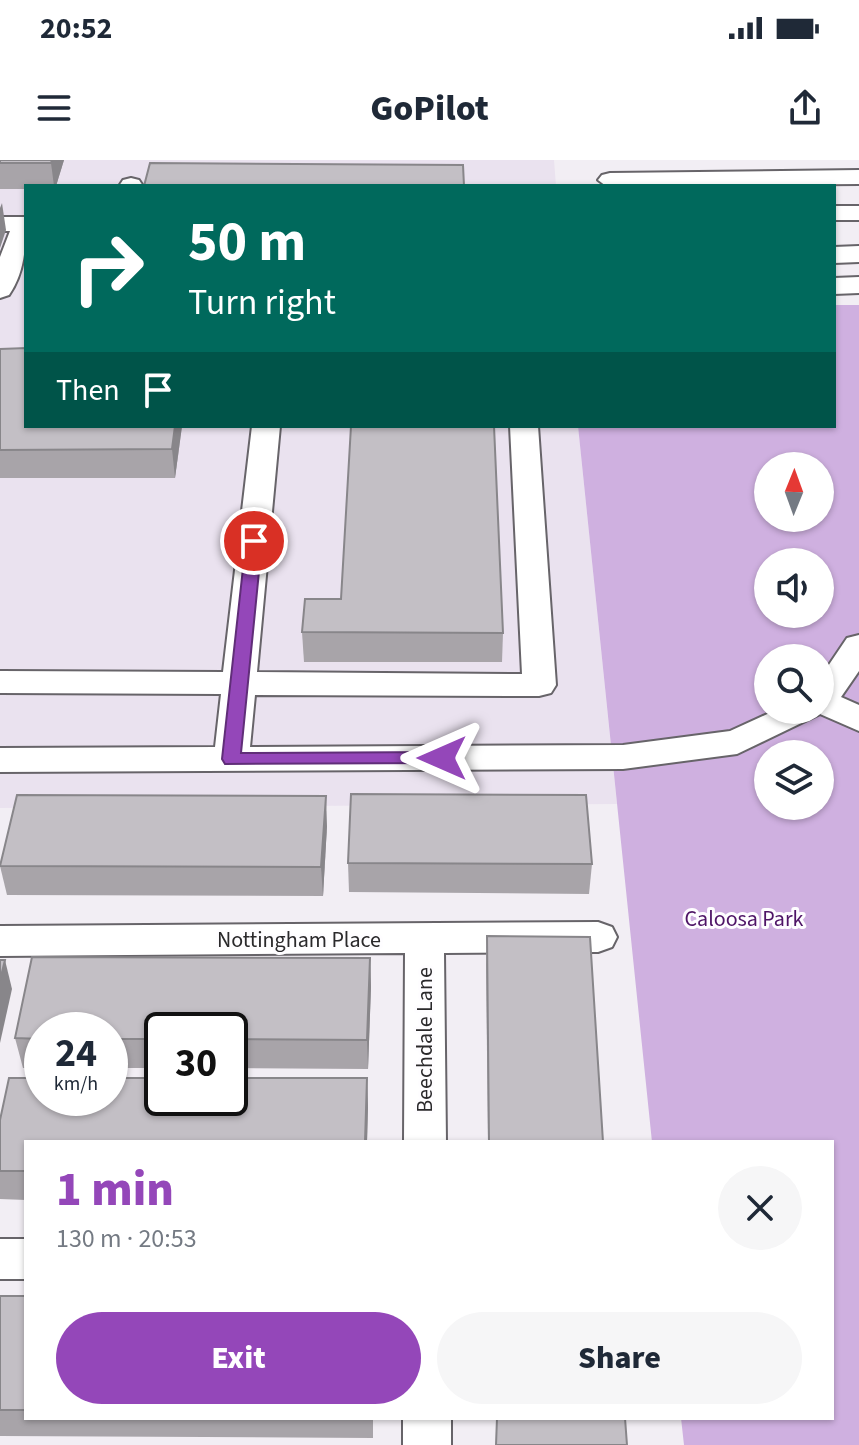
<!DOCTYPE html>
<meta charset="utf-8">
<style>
:root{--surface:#fff;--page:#f6f6f7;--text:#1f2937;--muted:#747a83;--accent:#9447b9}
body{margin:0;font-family:"Source Sans 3",sans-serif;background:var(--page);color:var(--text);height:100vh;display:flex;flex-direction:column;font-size:30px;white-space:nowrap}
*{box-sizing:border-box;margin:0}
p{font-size:26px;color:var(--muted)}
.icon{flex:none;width:44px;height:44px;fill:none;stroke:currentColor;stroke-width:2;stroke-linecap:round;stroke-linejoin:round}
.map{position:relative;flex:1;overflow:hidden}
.sheet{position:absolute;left:24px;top:980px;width:810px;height:280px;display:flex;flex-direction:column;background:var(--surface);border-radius:0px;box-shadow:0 2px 6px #0004}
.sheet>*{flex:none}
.hud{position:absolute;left:24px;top:24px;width:812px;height:244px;border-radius:0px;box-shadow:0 2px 6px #0004;background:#00695c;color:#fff;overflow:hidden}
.needle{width:52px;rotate:1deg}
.controls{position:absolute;left:754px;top:292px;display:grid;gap:16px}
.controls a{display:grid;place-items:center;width:80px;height:80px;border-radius:50%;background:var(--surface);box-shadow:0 2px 6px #0004;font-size:40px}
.speed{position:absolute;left:24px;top:852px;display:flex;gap:16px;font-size:40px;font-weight:700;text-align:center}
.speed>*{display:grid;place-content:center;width:104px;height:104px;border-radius:50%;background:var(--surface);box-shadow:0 2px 6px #0004;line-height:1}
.speed small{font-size:20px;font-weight:400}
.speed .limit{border:4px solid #111;border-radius:12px;background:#fff;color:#111}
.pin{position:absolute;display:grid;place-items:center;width:68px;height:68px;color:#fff;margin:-34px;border:4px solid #fff;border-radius:50%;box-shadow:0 2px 8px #0007}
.me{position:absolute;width:88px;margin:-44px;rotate:270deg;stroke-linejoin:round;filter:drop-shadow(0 0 6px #0008)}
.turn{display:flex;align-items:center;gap:28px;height:168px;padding:0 32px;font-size:36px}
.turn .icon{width:104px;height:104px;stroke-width:2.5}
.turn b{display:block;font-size:56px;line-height:68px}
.then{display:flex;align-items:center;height:76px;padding:0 32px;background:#0003;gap:16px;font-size:30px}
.round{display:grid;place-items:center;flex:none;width:84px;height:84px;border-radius:42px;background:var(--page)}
.summary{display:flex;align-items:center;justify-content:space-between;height:136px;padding:0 32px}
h1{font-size:48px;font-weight:800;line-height:60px;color:var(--accent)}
.action{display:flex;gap:16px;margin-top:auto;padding:16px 32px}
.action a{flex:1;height:92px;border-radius:48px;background:var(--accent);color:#fff;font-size:32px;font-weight:800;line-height:92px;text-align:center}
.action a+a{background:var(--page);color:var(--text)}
.status{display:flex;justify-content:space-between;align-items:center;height:56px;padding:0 40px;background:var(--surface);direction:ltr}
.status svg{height:22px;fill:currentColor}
header{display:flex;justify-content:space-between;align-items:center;height:104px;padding:0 32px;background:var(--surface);font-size:36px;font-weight:800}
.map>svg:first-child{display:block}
.built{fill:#eae2ef}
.green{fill:#cfb0e0;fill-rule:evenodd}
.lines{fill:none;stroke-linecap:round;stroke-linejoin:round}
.minor-casing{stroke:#676469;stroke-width:4}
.minor{fill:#fff;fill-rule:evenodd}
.wall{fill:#a8a4a9}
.shaded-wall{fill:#88868a}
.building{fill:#c3bfc5;stroke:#88868a;stroke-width:2}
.route{fill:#9447b9;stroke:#602e78;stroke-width:2}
.labels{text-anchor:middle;stroke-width:6;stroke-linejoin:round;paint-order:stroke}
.park-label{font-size:22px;fill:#4e1466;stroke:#fefdff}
.street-label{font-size:22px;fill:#2a292b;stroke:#fefdff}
</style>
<div class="status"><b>20:52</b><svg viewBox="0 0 49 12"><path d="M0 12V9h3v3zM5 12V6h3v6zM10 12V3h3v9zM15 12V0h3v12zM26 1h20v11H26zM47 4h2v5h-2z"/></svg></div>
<header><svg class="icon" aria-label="menu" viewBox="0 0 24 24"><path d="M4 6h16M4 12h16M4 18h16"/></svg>GoPilot<svg class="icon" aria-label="share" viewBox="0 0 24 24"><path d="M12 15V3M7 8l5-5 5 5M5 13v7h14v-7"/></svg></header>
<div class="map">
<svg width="859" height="1285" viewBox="0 0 859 1285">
<rect width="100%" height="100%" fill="#f2eef4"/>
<polygon class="built" points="0,0 554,0 556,26 26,26 26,266 578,266 617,644 0,648"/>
<path class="green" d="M834,145H859V1285H684L681,1258H832V982H652L578,266H834ZM768,306H820V358H768ZM768,402H820V454H768ZM768,498H820V550H768ZM768,594H820V646H768Z"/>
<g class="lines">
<defs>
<g id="minor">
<polygon points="859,10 859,24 606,26 598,20 602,15 610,13"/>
<polygon points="131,18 139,20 143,26 119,26 123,20"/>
<rect x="834" y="46" width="25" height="14"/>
<path d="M0,57H26C26,85 25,112 9,135L0,138V97L10,71H0Z"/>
<polygon points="859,86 859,102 834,103 834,87"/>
<polygon points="859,117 859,133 834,134 834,118"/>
<polygon points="252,266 280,266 257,512 522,514 510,266 538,266 556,525 551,533 539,536 255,535 250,587 623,585 730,571 776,550 820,550 820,518 847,478 859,475 859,511 841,537 859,545 859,571 820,554 737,594 623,609 0,612 0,588 215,587 221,534 0,533 0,511 223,512"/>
<polygon points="598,762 612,767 617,777 612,787 598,792 444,793 446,982 404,982 405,793 0,796 0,766"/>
<rect x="0" y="1079" width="26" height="40"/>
<rect x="403" y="1258" width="48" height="27"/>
</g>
</defs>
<use href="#minor" class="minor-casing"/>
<use href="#minor" class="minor"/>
</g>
<g class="wall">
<polygon points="0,0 64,0 56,26 26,26 26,29 0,29"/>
<polygon points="0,189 182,266 175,318 0,318"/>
<polygon points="302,472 503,473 502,502 304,502"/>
<polygon points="327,666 323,736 7,735 0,706"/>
<polygon points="348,703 592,704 589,734 349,732"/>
<polygon points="487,776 603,982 488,982 486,805"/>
<polygon points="32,797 370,798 371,827 368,909 230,908 230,870 162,870 162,908 110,908 110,870 42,870 42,908 23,908 15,878"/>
<polygon points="367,918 368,947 367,982 26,982 26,1040 0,1039 0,960"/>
<polygon points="0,1136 26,1136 26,1258 373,1258 373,1278 0,1276"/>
</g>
<g class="shaded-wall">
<polygon points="52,0 64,0 56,26 54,26 51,3"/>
<polygon points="2,43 6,70 0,88 0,48"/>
<polygon points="175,266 182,266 175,318 172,289"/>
<polygon points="326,636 327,666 323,736 321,707"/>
<polygon points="370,798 371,827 368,909 367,880"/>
<polygon points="5,800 12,829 0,883 0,820"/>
<polygon points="367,918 368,947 367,982 365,982"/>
</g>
<g class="building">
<polygon points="0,0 52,0 51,3 0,3"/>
<polygon points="150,3 463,5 464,26 144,26"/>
<polygon points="26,188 26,266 175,266 172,289 0,290 0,189"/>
<polygon points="351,266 494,266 503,473 302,472 305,439 341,439"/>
<polygon points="351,634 586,635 592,704 348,703"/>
<polygon points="17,635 326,636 321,707 0,706"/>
<polygon points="487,776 590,777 603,982 489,982"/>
<polygon points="32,797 370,798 367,880 230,879 230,870 162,870 162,879 110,879 110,870 42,870 42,879 15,878"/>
<polygon points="0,800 5,800 0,820"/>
<polygon points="9,918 42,918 42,938 110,938 110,918 162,918 162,938 230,938 230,918 367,918 365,982 26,982 26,1011 0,1011 0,960"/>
<rect x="0" y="1136" width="26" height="114"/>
<polygon points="497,1258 625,1258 627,1285 496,1285"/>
</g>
<polygon class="route" points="254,377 262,381 241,593 442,592 448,594 451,598 448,603 225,604 222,599 246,381"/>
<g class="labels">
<g class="park-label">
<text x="744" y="766">Caloosa Park</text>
</g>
<g class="street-label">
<text x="299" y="787">Nottingham Place</text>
<text transform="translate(424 880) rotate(-90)" y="8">Beechdale Lane</text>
</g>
</g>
</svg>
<div class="controls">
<a><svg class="needle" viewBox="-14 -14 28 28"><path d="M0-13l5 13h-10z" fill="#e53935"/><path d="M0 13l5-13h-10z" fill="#747a83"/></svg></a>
<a><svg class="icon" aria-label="sound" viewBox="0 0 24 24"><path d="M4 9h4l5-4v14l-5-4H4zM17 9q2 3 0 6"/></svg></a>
<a><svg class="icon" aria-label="search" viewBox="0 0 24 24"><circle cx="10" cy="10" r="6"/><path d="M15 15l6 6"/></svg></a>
<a><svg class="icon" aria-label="layers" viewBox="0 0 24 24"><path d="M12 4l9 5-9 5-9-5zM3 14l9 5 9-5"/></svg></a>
</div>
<div class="speed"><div>24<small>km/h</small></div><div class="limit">30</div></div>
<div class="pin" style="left:254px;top:381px;background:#d93025"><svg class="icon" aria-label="arrive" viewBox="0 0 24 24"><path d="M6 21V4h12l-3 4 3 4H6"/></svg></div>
<svg class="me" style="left:442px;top:598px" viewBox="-20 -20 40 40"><path d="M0-17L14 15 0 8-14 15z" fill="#9447b9" stroke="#fff" stroke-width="4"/></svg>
<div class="hud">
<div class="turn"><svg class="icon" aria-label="right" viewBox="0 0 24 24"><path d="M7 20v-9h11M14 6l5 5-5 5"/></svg><div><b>50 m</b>Turn right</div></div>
<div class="then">Then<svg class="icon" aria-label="arrive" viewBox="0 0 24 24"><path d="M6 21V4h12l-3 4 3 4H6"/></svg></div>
</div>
<section class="sheet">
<div class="summary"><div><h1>1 min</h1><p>130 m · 20:53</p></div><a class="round"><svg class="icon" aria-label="close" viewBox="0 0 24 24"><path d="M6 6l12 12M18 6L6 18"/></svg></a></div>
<div class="action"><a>Exit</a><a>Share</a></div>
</section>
</div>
